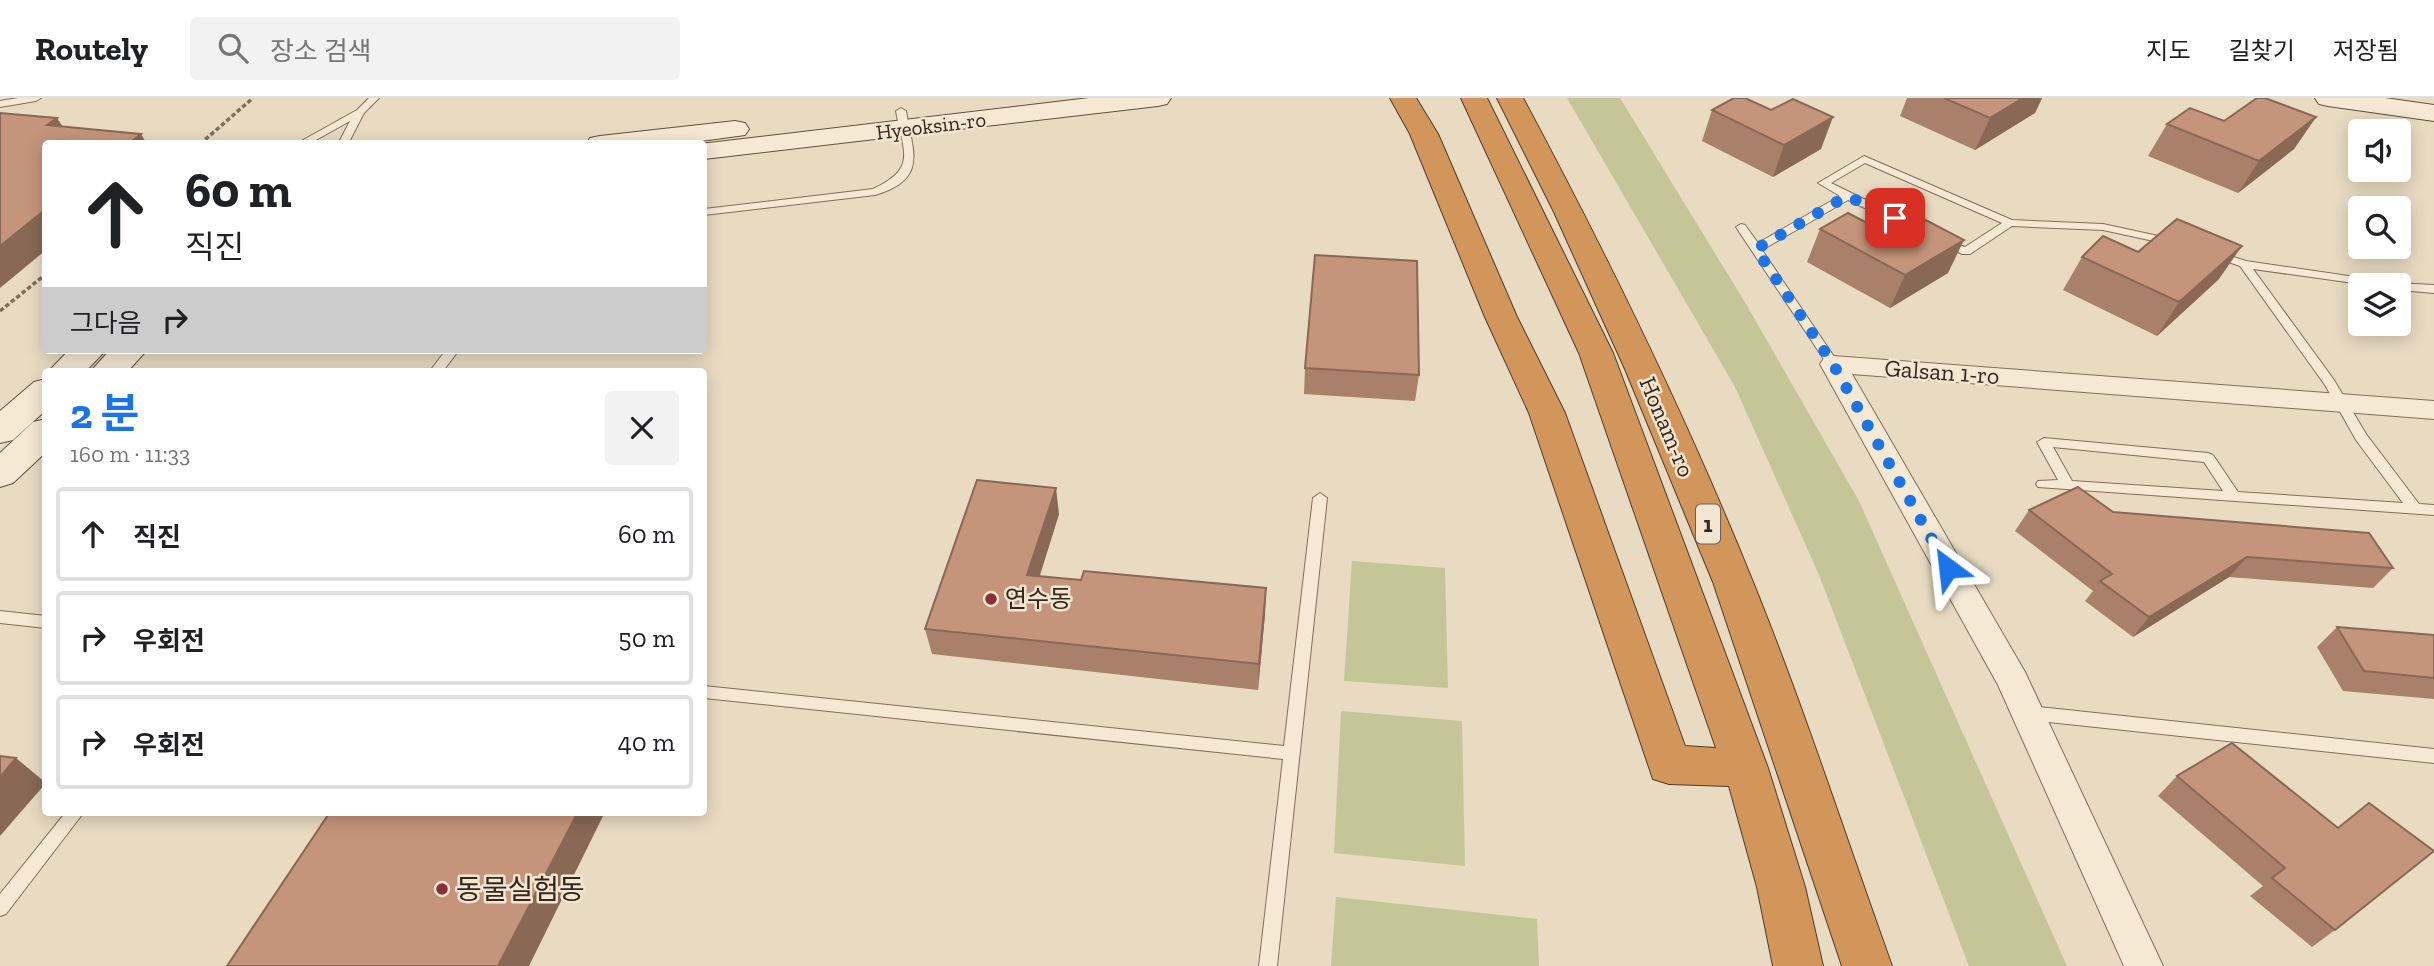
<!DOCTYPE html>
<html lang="ko">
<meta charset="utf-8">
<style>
:root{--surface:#fff;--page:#f2f2f2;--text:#202124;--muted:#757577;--line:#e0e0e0;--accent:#1a73e8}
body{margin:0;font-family:"Zilla Slab","Noto Sans KR",serif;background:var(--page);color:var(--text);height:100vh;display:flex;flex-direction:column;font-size:26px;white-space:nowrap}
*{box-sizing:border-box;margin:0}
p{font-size:23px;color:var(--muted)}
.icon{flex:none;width:38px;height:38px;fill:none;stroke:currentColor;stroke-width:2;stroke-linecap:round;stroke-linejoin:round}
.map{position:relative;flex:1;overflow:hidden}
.panel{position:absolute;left:42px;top:270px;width:665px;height:448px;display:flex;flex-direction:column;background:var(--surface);border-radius:7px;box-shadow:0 4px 18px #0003}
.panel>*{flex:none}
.banner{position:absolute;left:42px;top:42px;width:665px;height:214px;border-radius:7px;box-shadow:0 4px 18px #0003;background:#fff;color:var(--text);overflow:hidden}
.buttons{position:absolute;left:2348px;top:21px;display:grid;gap:14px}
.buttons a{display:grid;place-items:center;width:63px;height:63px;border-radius:7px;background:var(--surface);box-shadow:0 4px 18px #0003;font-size:35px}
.pin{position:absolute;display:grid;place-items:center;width:60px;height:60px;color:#fff;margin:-30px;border-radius:14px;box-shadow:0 4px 10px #0006}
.me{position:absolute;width:77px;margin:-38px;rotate:330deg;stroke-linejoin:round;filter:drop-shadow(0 0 5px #0008)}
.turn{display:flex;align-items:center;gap:24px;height:147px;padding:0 28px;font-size:32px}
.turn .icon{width:91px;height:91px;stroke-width:2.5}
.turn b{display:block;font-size:49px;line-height:60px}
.then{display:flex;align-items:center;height:66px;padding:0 28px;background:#0003;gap:14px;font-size:26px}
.round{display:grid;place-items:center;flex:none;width:74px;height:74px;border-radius:7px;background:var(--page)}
.headline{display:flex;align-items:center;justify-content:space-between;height:119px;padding:0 28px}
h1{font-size:42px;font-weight:700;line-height:52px;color:var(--accent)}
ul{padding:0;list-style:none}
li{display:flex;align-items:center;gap:21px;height:94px;margin:0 14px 10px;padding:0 14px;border:4px solid var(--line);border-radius:7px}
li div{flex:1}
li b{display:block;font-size:26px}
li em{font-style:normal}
header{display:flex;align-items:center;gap:42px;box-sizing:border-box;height:98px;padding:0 35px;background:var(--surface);border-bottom:2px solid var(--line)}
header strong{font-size:33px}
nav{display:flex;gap:38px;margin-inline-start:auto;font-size:24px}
.search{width:490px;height:63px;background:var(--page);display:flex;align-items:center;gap:18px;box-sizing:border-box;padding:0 24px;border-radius:7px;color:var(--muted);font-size:26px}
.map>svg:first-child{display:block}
.green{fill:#c4c697}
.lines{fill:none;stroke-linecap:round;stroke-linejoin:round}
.lane-casing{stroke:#826d5b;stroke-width:2}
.street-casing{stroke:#826d5b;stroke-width:2}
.secondary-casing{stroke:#634f3e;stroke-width:2}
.highway-casing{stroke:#503c2f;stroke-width:2}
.path{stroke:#826d5b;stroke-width:3.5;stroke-dasharray:4.5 2.5;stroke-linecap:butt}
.lane{fill:#f5e9d4;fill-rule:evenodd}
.street{fill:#f5e9d4;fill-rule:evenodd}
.secondary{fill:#f5e9d4;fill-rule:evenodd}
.highway{fill:#d2955a;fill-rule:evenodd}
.wall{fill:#a9806a}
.shaded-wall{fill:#896856}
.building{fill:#c4957b;stroke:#896856;stroke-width:2}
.route{stroke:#1a73e8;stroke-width:12;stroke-dasharray:0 21.6}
.poi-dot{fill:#8b3037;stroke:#f2e6d1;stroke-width:2.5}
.labels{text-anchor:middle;stroke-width:5;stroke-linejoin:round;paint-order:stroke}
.far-street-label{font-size:21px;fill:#33271e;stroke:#f2e6d1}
.shield{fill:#f2e6d1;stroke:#6c6054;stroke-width:2}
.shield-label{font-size:23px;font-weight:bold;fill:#33271e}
.street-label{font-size:24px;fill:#33271e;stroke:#f2e6d1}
.poi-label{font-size:24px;fill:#33271e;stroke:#f2e6d1;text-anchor:start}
.near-poi-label{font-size:28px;fill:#33271e;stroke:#f2e6d1;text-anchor:start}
</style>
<header>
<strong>Routely</strong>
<div class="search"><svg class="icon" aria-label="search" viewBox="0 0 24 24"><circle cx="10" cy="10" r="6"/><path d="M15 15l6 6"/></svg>장소 검색</div>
<nav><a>지도</a><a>길찾기</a><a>저장됨</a></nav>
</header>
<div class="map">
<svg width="2434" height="868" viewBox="0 0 2434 868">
<rect width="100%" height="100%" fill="#e9dbc2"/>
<g class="green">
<polygon points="1567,0 1620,0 1746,206 1859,403 2067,868 1969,868 1819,477 1735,289"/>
<polygon points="1352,463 1445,470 1448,590 1344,583"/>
<polygon points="1341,613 1462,623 1465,768 1334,755"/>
<polygon points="1336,799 1537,821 1539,868 1331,868"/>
</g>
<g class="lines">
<defs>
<g id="lane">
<polygon points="18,0 41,0 36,3 0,9 0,3"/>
<polygon points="369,0 379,0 364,15 348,46 338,46 350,23 309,46 296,46 357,12"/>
<path d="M901,10L906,13C913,55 928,81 875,97L704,117V111L873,91C918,70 903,54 896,13Z"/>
<polygon points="1864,58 2012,122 2103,126 2172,141 2178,144 2172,147 2103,132 2012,128 1970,156 1962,156 1939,144 1945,141 1965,149 2002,125 1865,65 1831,85 1927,132 1927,136 1919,136 1848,102 1762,152 1839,266 1837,269 1829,269 1736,129 1741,126 1745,127 1758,145 1840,98 1818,85"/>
<path d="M2215,153L2246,163L2396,185L2434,187V195L2399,192V187H2368L2253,171L2334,282L2366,336L2419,406L2434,407V417L2038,389L2036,386L2038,383L2058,382L2037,344L2044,340L2208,355L2213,357L2238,394L2403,405L2356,342L2325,287L2240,168L2211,158V154ZM2053,349L2204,364L2223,393L2072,383Z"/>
<polygon points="446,252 459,252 443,273 430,273"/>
<polygon points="1320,395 1327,400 1277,868 1259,868 1283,661 704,600 704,588 1284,648 1313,400"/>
<polygon points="0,513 46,518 46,530 0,525"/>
<polygon points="2029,608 2434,651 2434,665 2029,622 2023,620 2021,615 2023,610"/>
<polygon points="66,714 84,714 6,816 0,818 0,796"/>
</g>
<polygon id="street" points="1833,258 2434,303 2434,321 1852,276 2025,574 2163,868 2124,868 1998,587 1820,266 1824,260"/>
<g id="secondary">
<polygon points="1089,0 1171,0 1167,6 1158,8 704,61 704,46 700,46"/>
<polygon points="2315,0 2385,0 2434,7 2434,23 2328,8 2319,6"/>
<polygon points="735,23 745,25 749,31 745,37 679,46 586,46 590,40 600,38"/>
<polygon points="69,252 106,252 86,273 49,273"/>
<polygon points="110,252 147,252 128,273 91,273"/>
<polygon points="46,281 46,312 13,342 0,345 0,313 34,284"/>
<polygon points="46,321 46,354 13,385 0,389 0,355 33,324"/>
</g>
<g id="highway">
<polygon points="1390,0 1416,0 1438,36 1517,219 1565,315 1685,648 1716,650 1579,255 1461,0 1487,0 1613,255 1768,670 1805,789 1823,868 1773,868 1757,789 1729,688 1669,686 1653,681 1529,315 1485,219 1410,36"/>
<path d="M1497,0H1523C1607,157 1686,318 1753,484C1804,610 1846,740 1892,868H1842L1713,484L1625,271L1554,114Z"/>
</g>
</defs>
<use href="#lane" class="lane-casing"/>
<use href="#street" class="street-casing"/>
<use href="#secondary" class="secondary-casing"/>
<use href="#highway" class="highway-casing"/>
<g class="path">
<polyline points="200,46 253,0"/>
<polyline points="0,213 46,176"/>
</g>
<use href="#lane" class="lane"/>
<use href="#street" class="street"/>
<use href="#secondary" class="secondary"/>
<use href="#highway" class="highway"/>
</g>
<g class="wall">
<polygon points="1907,0 2042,0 2035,15 1975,52 1900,18"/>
<polygon points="1712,12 1771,12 1821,51 1773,79 1702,43"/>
<polygon points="2316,19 2294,51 2238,95 2148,58 2167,26"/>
<polygon points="1820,131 1948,175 1890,210 1807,164"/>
<polygon points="2138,154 2219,181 2157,238 2063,192 2082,159"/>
<polygon points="1305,270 1419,277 1415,303 1304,296"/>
<polygon points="2029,412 2113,414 2393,470 2373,490 2229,479 2133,539 2085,503 2093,493 2015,433"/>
<polygon points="1059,416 1039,478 1081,482 1266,490 1265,516 1258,592 932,556 925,531"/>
<polygon points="2337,529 2434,537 2434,601 2343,593 2317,549"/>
<polygon points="2232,645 2335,832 2312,849 2250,798 2263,788 2158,698 2177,678"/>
</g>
<g class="shaded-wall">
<polygon points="2023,0 2042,0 2035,15 1975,52 1990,20"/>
<polygon points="1833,19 1821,51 1773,79 1784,47"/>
<polygon points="2316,19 2294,51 2238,95 2259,63"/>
<polygon points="57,20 74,45 47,27"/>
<polygon points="141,36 147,46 128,46"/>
<polygon points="46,111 46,152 0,190 0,148"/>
<polygon points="1964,142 1948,175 1890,210 1905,177"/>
<polygon points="2242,148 2219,181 2157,238 2179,204"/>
<polygon points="1056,390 1059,416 1032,503 1027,477"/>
<polygon points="2247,459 2229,479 2133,539 2149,519"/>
<polygon points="1266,490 1265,516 1258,592 1259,566"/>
<polygon points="16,660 46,685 0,738 0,679"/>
<polygon points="578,714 605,714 529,868 498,868"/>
</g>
<g class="building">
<polygon points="1734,0 1745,0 1771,12 1793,1 1833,19 1784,47 1712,12"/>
<polygon points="1944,0 2023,0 1990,20"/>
<polygon points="2257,0 2265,0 2316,19 2259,63 2167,26 2190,10 2224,23"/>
<polygon points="0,15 57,20 47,27 141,36 128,46 46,46 46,111 0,148"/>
<polygon points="1848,115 1890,137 1918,118 1964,142 1905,177 1820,131"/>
<polygon points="2177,121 2242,148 2179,204 2082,159 2103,138 2138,154"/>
<polygon points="1315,157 1417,163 1419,277 1305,270"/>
<polygon points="977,382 1056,390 1027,477 1081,482 1084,473 1266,490 1259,566 925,531"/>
<polygon points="2078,389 2113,414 2369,435 2393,470 2247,459 2149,519 2100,483 2112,476 2029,412"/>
<polygon points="2337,529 2434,537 2434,580 2364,573"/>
<polygon points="2232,645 2338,730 2369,705 2434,753 2335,832 2272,780 2285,770 2177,678"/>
<polygon points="0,658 16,660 0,679"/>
<polygon points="330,714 578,714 498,868 227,868"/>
</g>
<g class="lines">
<polyline class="route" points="1895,120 1847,98 1756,151 1833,266 1948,470"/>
</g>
<g class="poi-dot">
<circle cx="991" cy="501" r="7"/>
<circle cx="442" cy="791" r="7"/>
</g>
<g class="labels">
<g class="far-street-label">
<text transform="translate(931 28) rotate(-7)" y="7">Hyeoksin-ro</text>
</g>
<rect class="shield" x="1696" y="406.5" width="24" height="39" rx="5"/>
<g class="shield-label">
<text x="1708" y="434">1</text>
</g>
<g class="street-label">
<text transform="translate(1942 274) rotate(4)" y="8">Galsan 1-ro</text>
<text transform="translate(1667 329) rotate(67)" y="8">Honam-ro</text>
</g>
<g class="poi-label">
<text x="1005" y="509">연수동</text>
</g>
<g class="near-poi-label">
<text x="456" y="801">동물실험동</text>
</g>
</g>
</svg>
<div class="buttons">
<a><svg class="icon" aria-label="sound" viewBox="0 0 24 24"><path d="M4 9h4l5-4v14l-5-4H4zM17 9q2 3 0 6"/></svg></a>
<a><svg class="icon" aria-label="search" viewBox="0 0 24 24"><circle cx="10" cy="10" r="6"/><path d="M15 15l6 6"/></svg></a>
<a><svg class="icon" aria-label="layers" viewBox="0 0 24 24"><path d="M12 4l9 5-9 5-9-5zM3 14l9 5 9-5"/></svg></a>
</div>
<div class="pin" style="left:1895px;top:120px;background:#d93025"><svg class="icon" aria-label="arrive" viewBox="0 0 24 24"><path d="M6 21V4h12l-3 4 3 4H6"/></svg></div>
<svg class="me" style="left:1948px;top:470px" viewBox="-20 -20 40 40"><path d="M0-17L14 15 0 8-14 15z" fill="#1a73e8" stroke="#fff" stroke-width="4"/></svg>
<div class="banner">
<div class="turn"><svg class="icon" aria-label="ahead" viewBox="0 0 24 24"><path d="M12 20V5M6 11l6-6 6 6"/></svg><div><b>60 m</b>직진</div></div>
<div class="then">그다음<svg class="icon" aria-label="right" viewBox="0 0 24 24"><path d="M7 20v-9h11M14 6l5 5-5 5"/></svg></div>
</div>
<section class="panel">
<div class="headline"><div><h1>2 분</h1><p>160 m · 11:33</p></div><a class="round"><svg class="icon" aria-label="close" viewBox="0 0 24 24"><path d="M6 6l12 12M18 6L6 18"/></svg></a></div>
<ul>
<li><svg class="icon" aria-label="ahead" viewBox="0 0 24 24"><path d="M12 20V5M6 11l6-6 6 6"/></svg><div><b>직진</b></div><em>60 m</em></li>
<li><svg class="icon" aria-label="right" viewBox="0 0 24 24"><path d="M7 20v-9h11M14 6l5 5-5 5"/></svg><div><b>우회전</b></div><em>50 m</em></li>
<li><svg class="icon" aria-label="right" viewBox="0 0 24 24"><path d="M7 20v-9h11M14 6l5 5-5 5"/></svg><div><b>우회전</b></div><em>40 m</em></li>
</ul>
</section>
</div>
